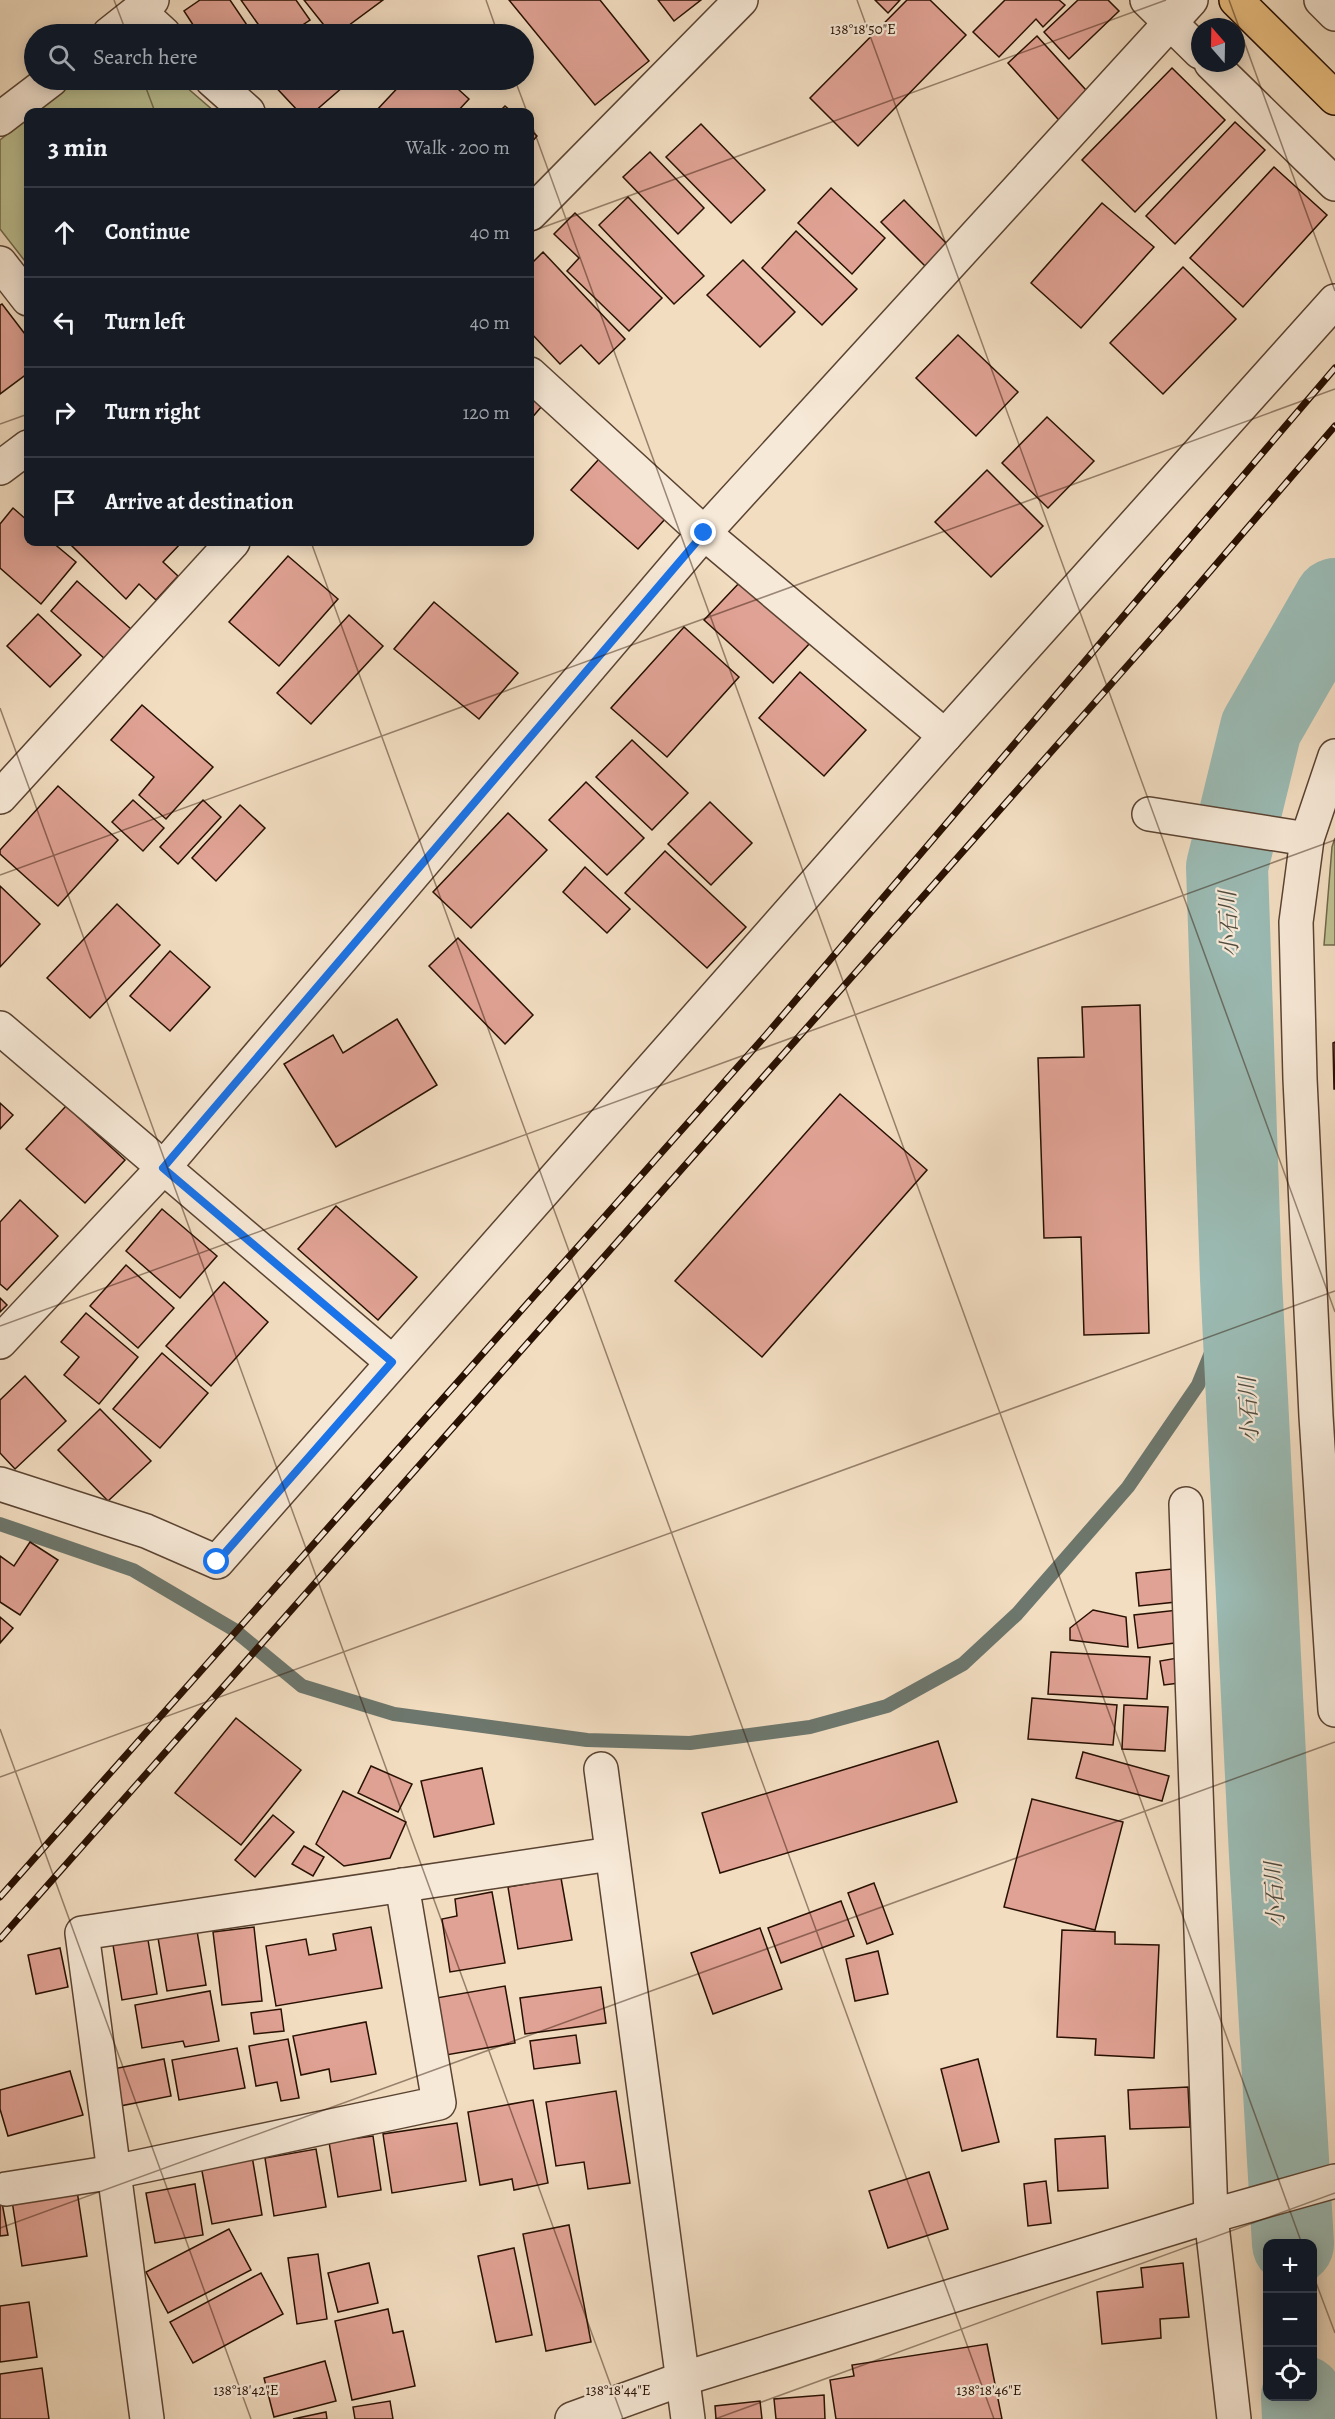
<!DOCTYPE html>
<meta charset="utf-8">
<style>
:root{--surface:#171b24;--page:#242831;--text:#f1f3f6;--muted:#9ea1a6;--line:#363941}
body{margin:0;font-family:Alegreya,"Noto Serif JP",serif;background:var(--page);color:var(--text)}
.controls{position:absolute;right:18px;bottom:18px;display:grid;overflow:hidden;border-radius:12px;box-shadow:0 3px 15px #0003}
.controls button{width:54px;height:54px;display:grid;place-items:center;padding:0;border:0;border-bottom:2px solid var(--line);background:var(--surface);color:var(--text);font:30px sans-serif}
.compass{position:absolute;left:1191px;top:18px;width:54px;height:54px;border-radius:50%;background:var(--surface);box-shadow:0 3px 15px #0003;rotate:340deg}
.stop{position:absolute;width:18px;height:18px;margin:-14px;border:4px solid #1a73e8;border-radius:50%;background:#fff}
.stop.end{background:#1a73e8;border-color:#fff;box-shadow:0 2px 6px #0008}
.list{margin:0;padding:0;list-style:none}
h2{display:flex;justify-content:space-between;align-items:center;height:78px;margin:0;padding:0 24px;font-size:26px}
h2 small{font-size:20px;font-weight:400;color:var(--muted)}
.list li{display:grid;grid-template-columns:39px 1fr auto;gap:18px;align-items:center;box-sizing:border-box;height:90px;padding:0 24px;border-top:2px solid var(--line)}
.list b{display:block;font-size:22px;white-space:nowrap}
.list em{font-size:20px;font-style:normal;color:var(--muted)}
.icon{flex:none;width:33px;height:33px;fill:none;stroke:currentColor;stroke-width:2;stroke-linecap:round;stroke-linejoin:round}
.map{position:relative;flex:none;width:1335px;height:2419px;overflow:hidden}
.search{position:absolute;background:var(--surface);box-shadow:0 3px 15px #0003;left:24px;top:24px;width:510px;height:66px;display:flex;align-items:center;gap:15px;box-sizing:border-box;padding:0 21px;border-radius:33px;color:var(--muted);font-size:22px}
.panel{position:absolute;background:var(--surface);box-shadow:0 3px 15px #0003;left:24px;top:108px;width:510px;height:438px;border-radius:12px}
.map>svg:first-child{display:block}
</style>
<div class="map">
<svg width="1335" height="2419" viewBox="0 0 1335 2419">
<rect width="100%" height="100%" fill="#f2ddc1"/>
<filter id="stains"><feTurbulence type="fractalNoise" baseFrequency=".00333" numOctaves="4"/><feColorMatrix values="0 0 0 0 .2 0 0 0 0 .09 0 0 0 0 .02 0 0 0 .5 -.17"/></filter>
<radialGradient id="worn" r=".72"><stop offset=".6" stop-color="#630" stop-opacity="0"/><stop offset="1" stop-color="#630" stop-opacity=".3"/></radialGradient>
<g fill="#bdc091" stroke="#72684a" stroke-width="1.5">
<path d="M77,80H178L215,112H35Z"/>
<path d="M28,118V265L0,229V140Z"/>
<path d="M1335,838V945H1324L1332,847Z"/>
</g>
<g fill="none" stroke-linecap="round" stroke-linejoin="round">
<path stroke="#6d776d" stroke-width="14" d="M0,1524L133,1570L233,1629L302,1686L394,1714L587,1740L690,1743L810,1727L887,1706L963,1664L1017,1614L1128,1487L1198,1385L1241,1279"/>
<g stroke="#9bbbb4" stroke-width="82">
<path d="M1293,2244L1270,1855L1241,1279L1227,867L1261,728L1335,599"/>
<path d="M1302,2396L1303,2419"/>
</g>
</g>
<g fill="#e0a294" stroke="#281002" stroke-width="1.5">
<path d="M200,0H230L253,34H199L184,11Z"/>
<path d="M241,0H296L310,20L289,34H265Z"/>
<path d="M304,0H383L337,34H331Z"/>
<path d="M509,0H600L649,61L595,105Z"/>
<path d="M658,0H701L674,21Z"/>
<path d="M875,0H900L888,13Z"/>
<path d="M907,0H930L966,35L858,146L810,98Z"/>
<path d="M1005,0H1059L1065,5L1043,27L1036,19L999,57L973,32Z"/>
<path d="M1078,0H1108L1119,11L1069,59L1044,32Z"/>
<path d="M1037,36L1095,100L1065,127L1008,63Z"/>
<path d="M1172,68L1225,120L1135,212L1082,160Z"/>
<path d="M269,80H351L314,112H299Z"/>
<path d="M405,80H448L469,99L457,112H375Z"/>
<path d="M505,106L512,112H499Z"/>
<path d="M1235,122L1265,150L1175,244L1146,216Z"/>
<path d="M701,124L765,190L731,223L666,157Z"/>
<path d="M530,129L537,136L530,144Z"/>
<path d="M650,152L704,208L678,234L623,177Z"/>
<path d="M1274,167L1327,215L1243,307L1190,258Z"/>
<path d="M831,188L885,238L852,274L798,223Z"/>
<path d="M628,197L704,276L674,304L599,225Z"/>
<path d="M904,200L947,244L925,266L881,222Z"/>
<path d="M1102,203L1154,247L1081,328L1031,283Z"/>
<path d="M575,213L662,298L629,331L567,271L579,258L554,234Z"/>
<path d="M796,231L857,289L822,325L762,268Z"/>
<path d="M543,252L625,339L599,364L581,345L560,364L530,332V265Z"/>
<path d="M743,260L795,312L760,347L707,295Z"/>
<path d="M1183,267L1236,319L1163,394L1110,343Z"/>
<path d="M2,304L28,338V373L0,394V305Z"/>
<path d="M958,335L1018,392L976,436L916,378Z"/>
<path d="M530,394L542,406L530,420Z"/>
<path d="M1047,417L1094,461L1048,508L1002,463Z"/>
<path d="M599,459L666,518L638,549L571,490Z"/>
<path d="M987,470L1043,526L991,577L935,522Z"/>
<path d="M13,508L28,521V542H52L76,562L41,604L0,568V524Z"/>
<path d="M75,542H182L163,562L178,576L156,600L139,584L126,599L71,545Z"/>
<path d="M288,556L338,599L279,666L229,622Z"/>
<path d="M77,581L131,629L105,659L51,611Z"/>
<path d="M741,581L810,643L773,683L704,620Z"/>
<path d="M434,602L518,673L479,719L394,649Z"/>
<path d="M38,614L81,655L50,687L7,646Z"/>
<path d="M349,615L383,646L311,724L277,693Z"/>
<path d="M684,627L739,677L667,757L611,708Z"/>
<path d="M800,672L866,730L824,776L759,718Z"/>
<path d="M142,705L213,767L166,819L139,795L154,777L111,740Z"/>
<path d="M632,740L688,793L652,830L596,777Z"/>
<path d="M586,782L644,838L607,875L549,820Z"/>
<path d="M58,786L118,840L58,906L0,854V850Z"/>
<path d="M133,800L164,828L143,851L112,822Z"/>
<path d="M203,800L221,817L178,864L160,847Z"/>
<path d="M710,802L752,843L711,885L668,844Z"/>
<path d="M240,805L265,828L216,881L192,858Z"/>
<path d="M508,813L547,850L471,928L433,892Z"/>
<path d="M665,851L746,927L707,968L625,893Z"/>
<path d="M585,867L630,909L607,933L563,892Z"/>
<path d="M0,886L40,924L0,967Z"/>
<path d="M117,904L160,945L90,1018L47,978Z"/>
<path d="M458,938L533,1015L505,1044L429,966Z"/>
<path d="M170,951L210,987L170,1031L130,996Z"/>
<path d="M1140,1005L1149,1333L1084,1335L1081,1237L1044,1238L1038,1058L1084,1057L1082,1007Z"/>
<path d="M397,1019L437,1085L336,1147L284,1064L333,1035L343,1053Z"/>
<path d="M1335,1042V1089H1334L1333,1043Z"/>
<path d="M840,1094L927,1170L762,1357L675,1281Z"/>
<path d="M0,1103L13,1115L0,1129Z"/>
<path d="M66,1106L125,1160L85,1203L26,1149Z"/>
<path d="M20,1200L58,1236L7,1290L0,1284V1222Z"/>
<path d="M336,1206L417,1277L378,1320L298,1249Z"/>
<path d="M162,1209L217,1256L180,1298L126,1251Z"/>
<path d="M126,1265L174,1308L138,1348L90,1306Z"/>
<path d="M224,1282L268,1322L211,1386L166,1346Z"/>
<path d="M0,1298L7,1305L0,1312Z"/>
<path d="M86,1313L138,1357L99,1404L64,1375L79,1357L61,1342Z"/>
<path d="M162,1353L208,1393L160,1448L113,1409Z"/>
<path d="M25,1376L66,1421L15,1469L0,1453V1400Z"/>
<path d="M100,1409L151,1461L108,1501L58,1450Z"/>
<path d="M30,1542L58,1560L20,1615L0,1602V1556L14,1566Z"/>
<path d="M1172,1569L1176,1602L1139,1606L1136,1573Z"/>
<path d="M1093,1610L1126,1617L1128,1647L1070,1640V1628Z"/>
<path d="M1178,1610L1182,1642L1138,1648L1134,1615Z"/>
<path d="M0,1617L13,1628L0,1643Z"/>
<path d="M1051,1652L1150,1657L1147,1699L1048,1694Z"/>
<path d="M1183,1657L1187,1682L1164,1685L1160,1661Z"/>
<path d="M1032,1698L1117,1705L1113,1745L1028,1739Z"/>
<path d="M1124,1705L1168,1707L1165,1751L1122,1749Z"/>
<path d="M236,1718L301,1770L241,1845L175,1793Z"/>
<path d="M938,1741L957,1802L720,1873L702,1813Z"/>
<path d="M1083,1752L1169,1776L1162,1801L1076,1778Z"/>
<path d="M371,1766L412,1784L398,1812L358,1793Z"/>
<path d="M482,1768L494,1824L434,1837L421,1781Z"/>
<path d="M343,1791L406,1822L390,1858L344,1866L316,1844Z"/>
<path d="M1032,1799L1123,1822L1095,1930L1004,1907Z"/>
<path d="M273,1815L294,1832L255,1877L235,1860Z"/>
<path d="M304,1846L324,1857L313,1876L292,1864Z"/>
<path d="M561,1878L572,1940L518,1949L508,1887Z"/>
<path d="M874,1883L893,1934L867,1944L848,1893Z"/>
<path d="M492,1892L505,1963L450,1972L442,1919L457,1916L455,1899Z"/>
<path d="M841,1901L854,1936L781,1963L768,1928Z"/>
<path d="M196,1925L206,1985L167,1991L157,1932Z"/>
<path d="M254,1927L262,2001L222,2005L213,1932Z"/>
<path d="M371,1927L382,1988L276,2006L266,1946L306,1939L309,1955L336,1950L333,1934Z"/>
<path d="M760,1928L782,1989L713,2014L691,1953Z"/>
<path d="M1062,1930L1115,1932V1944L1159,1945L1154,2058L1095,2055L1096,2039L1057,2037Z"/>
<path d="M148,1940L157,1994L122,2000L113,1945Z"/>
<path d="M60,1948L68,1987L36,1994L28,1955Z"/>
<path d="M878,1951L888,1994L855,2001L846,1959Z"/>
<path d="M505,1986L515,2043L446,2055L436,1998Z"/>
<path d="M601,1987L606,2023L525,2034L520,1998Z"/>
<path d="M210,1991L219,2041L185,2047L183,2041L142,2048L135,2005Z"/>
<path d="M281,2009L284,2031L254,2034L251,2013Z"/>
<path d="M366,2022L376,2074L331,2082L329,2069L301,2075L293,2036Z"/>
<path d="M576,2035L580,2063L534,2069L530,2041Z"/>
<path d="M288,2039L299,2098L281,2101L277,2082L256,2086L249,2046Z"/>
<path d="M237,2048L245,2088L179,2100L172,2060Z"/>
<path d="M164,2059L171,2096L120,2106L113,2069Z"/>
<path d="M978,2059L999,2142L962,2151L941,2069Z"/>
<path d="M70,2071L83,2115L8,2136L0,2109V2090Z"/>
<path d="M1188,2087L1190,2127L1130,2129L1128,2090Z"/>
<path d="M616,2091L630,2183L588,2189L584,2162L556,2166L546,2102Z"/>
<path d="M533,2100L548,2183L514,2190L512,2179L480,2185L468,2112Z"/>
<path d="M457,2123L466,2181L392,2193L383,2134Z"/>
<path d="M373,2136L381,2190L338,2197L329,2142Z"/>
<path d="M1105,2136L1108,2188L1058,2191L1055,2139Z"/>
<path d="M316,2149L326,2207L274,2216L265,2158Z"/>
<path d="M252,2156L262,2215L212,2224L201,2166Z"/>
<path d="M929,2172L948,2229L888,2248L869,2191Z"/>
<path d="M1046,2181L1051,2223L1028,2226L1024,2184Z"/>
<path d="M76,2184L87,2256L22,2266L11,2194Z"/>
<path d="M195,2184L203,2235L155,2243L146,2193Z"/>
<path d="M0,2192L8,2235L0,2236Z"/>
<path d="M569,2225L591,2342L546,2351L523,2234Z"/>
<path d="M229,2229L251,2270L168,2313L146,2272Z"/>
<path d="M514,2248L532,2335L496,2342L478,2256Z"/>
<path d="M318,2254L327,2319L297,2324L288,2258Z"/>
<path d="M369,2263L378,2303L338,2312L328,2273Z"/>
<path d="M1183,2263L1189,2317L1160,2319L1161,2338L1102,2344L1097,2292L1143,2287L1141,2268Z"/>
<path d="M261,2273L283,2314L193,2363L170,2322Z"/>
<path d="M29,2302L37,2357L0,2362V2306Z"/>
<path d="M388,2309L393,2333L403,2331L415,2386L352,2400L335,2321Z"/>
<path d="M987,2344L1002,2419H836L830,2380L854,2376L852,2365Z"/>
<path d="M325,2361L336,2401L274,2417L264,2378Z"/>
<path d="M42,2368L49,2419H0V2374Z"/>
<path d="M824,2395L825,2419H776L774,2399Z"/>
<path d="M390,2401L393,2419H355L353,2407Z"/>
<path d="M760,2401L762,2419H716L715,2406Z"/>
<path d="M326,2412L327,2419H293Z"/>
</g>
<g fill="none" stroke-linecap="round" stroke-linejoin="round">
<g stroke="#5a4332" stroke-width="36">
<g id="minor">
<path d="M1147,0L1200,52"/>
<path d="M1321,0L1335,14"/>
<path d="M139,11L164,34"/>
<path d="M109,34L152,0"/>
<path d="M1211,63L1335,184"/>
<path d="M212,80L248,112"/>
<path d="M0,119L51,80"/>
<path d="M530,214L741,0"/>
<path d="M0,263L28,299"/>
<path d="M530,374L704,533L945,736"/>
<path d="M0,468L28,447"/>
<path d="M1335,756L1307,839L1296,922L1300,1079L1316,1416L1335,1710"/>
<path d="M0,797L233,542"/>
<path d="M1149,814L1307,839"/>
<path d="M0,1028L392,1362"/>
<path d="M0,1342L163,1168L704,533L1191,0"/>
<path d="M0,1484L146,1531L217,1562L945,736L1335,301"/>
<path d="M1186,1504L1211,2216L1234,2419"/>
<path d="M601,1769L688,2419"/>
<path d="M6,2189L114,2172L439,2103L402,1885"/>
<path d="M147,2419L82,1933L611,1854"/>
<path d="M572,2419L682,2379L1211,2216L1335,2181"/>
</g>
</g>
<g stroke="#281002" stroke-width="36">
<path id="major" d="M1236,0L1335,98"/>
</g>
<use href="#minor" stroke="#f7e9d7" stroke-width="33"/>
<use href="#major" stroke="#e9be80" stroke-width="33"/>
<g stroke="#281002" stroke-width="7">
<g id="rail">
<path d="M0,1897L766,1035L1335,368"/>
<path d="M0,1939L1182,604L1335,426"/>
</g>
</g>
<use href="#rail" stroke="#f7e9d7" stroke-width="4.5" stroke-dasharray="14" stroke-linecap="butt"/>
</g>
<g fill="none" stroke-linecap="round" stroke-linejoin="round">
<path stroke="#1a73e8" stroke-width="8" d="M217,1562L392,1362L163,1168L704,533"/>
</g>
<path fill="none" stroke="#281002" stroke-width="1.5" stroke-opacity="0.45" d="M114,0L127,34M486,0L498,34M857,0L1335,1312M1229,0L1335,291M143,80L155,112M515,80L527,112M530,120L1302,2244M530,232L1166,0M0,424L28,414M311,542L994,2419M0,708L623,2419M0,875L1335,389M0,1326L1335,840M0,1729L251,2419M0,1777L1335,1291M0,2228L1335,1742M1312,2272L1335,2333M715,2419L1335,2193"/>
<g text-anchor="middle" stroke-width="4.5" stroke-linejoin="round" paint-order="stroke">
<g font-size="22" font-style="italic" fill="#504c40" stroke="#f7e9d7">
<text transform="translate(1228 924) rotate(-92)" y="8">小石川</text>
<text transform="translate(1248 1410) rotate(-93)" y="8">小石川</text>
<text transform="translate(1274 1895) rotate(-93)" y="8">小石川</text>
</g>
</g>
<g font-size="15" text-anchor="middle" fill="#281002" stroke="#f7e9d7" stroke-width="4.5" stroke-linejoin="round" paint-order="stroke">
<text x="863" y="34">138°18'50"E</text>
<text x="246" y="2395">138°18'42"E</text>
<text x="618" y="2395">138°18'44"E</text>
<text x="989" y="2395">138°18'46"E</text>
</g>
<rect width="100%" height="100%" filter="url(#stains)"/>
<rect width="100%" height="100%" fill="url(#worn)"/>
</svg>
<div class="controls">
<button>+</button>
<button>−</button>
<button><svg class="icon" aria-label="locate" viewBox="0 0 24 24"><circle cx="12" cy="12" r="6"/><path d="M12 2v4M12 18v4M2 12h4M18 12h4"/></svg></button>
</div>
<svg class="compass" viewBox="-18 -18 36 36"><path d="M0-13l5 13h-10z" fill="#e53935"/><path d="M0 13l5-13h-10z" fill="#9ea1a6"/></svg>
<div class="stop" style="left:217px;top:1562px"></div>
<div class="stop end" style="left:704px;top:533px"></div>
<div class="search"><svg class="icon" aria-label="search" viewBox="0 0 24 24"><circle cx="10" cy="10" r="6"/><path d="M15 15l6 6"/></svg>Search here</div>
<section class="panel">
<h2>3 min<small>Walk · 200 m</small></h2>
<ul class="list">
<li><svg class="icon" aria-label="ahead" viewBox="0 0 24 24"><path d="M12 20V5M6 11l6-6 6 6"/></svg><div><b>Continue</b></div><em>40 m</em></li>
<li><svg class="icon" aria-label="left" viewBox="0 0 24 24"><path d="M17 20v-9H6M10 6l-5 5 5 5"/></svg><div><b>Turn left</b></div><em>40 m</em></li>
<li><svg class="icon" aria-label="right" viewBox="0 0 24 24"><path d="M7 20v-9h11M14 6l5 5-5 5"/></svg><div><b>Turn right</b></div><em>120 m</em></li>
<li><svg class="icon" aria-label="arrive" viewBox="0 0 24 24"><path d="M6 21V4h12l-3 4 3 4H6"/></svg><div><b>Arrive at destination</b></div></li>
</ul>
</section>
</div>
